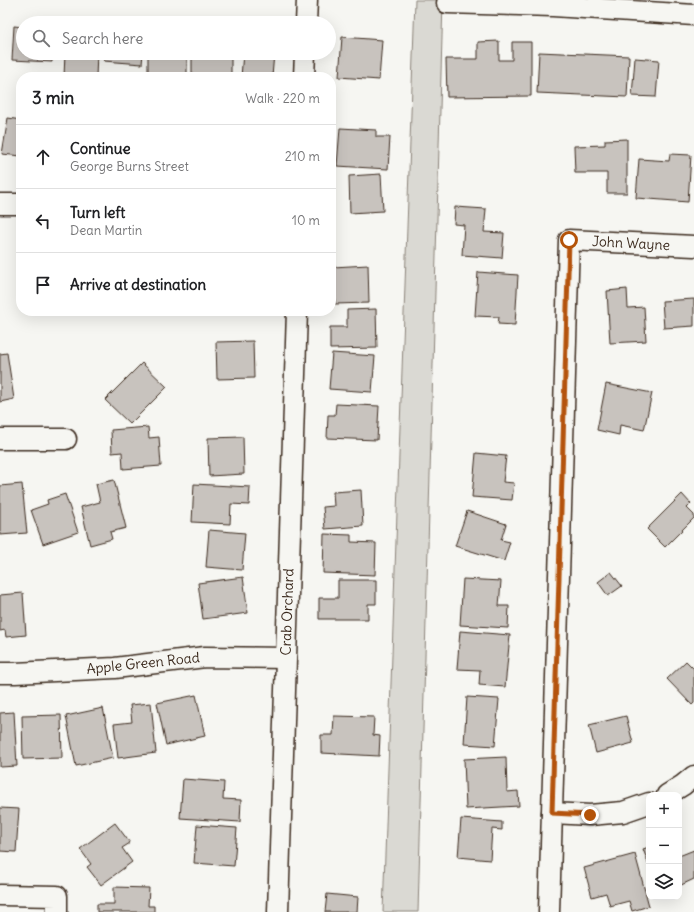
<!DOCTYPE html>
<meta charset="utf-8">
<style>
:root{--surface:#fff;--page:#f6f6f6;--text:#202124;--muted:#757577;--line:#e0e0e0}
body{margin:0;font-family:Delius,sans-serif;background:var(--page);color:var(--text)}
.controls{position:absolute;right:12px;bottom:12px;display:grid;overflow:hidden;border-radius:8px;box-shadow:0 4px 16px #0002}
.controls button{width:36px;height:36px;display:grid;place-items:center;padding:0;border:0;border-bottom:1px solid var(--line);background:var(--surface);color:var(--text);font:20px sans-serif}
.stop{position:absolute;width:12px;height:12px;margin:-9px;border:3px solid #b45309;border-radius:50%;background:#fff}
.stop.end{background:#b45309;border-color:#fff;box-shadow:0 1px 4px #0008}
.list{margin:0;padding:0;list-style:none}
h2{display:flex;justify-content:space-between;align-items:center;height:52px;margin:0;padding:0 16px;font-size:17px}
h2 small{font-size:13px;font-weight:400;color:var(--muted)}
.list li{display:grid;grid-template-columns:26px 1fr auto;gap:12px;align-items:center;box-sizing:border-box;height:64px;padding:0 16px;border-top:1px solid var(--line)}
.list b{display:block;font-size:15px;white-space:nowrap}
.list p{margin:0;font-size:13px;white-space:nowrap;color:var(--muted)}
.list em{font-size:13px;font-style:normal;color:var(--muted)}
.icon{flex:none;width:22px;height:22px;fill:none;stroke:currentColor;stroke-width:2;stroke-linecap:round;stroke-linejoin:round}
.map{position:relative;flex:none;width:694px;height:912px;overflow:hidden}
.search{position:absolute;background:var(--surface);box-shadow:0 4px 16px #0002;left:16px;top:16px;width:320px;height:44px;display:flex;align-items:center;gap:10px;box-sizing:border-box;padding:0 14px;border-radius:22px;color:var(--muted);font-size:15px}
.panel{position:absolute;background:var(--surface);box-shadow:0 4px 16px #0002;left:16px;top:72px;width:320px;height:244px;border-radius:16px}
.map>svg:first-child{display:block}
</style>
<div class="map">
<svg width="694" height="912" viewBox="0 0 694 912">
<rect width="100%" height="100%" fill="#f6f6f2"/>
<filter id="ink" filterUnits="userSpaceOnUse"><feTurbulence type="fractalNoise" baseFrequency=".025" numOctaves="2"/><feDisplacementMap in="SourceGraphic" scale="8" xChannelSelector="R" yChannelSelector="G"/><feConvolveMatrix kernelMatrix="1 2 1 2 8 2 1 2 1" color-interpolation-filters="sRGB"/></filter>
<g filter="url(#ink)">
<path fill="#dad9d3" stroke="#8a8278" d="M415,0H443L418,912H383Z"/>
<g fill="#c8c3be" stroke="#3b2a1e">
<path d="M35,19L54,20V23H35Z"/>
<path d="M14,26L23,27V53H52V62L12,60Z"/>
<path d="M342,37L382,40L379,80L339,77Z"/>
<path d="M499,41V60H512V42H531V96L447,97L446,59H478V42Z"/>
<path d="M539,52L629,56L627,97L537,93Z"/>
<path d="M65,53H97L96,77H64Z"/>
<path d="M105,53H143L142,64L104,61Z"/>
<path d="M148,53H187V76L171,75V77H148Z"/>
<path d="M192,53H231V75L192,74Z"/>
<path d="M243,53H274L272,77H241Z"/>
<path d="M635,58L659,60L656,97L632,96Z"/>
<path d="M8,118L21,120V156L2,154Z"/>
<path d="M340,128L376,130V137H390L388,169L337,166Z"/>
<path d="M627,139V193H607V173H575L574,146L605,145V140Z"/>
<path d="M670,154L691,155L688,202L636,198L639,159L669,161Z"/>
<path d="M381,174L383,211L350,213L349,176Z"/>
<path d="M455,207L486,209L484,232L504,233L502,258L462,255L464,225L454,224Z"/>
<path d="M368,265L369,303L335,304L333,267Z"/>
<path d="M478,272L518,275L515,325L498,324L499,317L475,316Z"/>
<path d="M627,289L628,308L644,307L646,341L610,343L607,291Z"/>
<path d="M694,299V326L664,328L662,301Z"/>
<path d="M376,309L377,348L330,349V327H347V310Z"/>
<path d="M253,341L254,378L217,379L216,342Z"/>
<path d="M7,353L14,399L0,402V354Z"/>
<path d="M332,353L375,356L372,392L329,389Z"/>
<path d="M142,363L167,387L130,424L105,400Z"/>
<path d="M606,384L652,393L644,430L620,425L619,435L597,430Z"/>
<path d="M336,404L379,406L377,440L327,438L328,415H335Z"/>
<path d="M148,427L149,438L159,437L161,466L123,469L122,452L112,453L111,430Z"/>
<path d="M243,437L244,474L209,476L208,438Z"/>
<path d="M476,453L506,456L503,482L514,483L512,500L472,497Z"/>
<path d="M114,480L126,528L110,532L112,539L90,545L81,507L100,502L96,484Z"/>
<path d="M22,484L27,533L0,535V486Z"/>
<path d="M194,484L250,487L249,505L231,504L230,524L192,522Z"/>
<path d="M361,490L363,526L325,529L323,507L334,506L333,492Z"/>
<path d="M65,494L78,532L43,544L31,510L48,504L47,500Z"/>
<path d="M682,494L691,504L687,508L694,515V518L665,547L647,529Z"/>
<path d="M467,511L506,524L501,540L510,542L504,561L455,546Z"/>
<path d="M209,530L245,533L242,570L206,567Z"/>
<path d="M324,534L351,535V542L376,543L375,575L323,573Z"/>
<path d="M611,572L622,586L608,596L598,582Z"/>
<path d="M243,577L248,613L203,619L198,583Z"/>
<path d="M463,579L501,581L499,606H509L508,628L460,625Z"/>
<path d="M338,580H376V604H368V619H319V598H338Z"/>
<path d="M23,593L26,635L6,637L5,630L0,631V595Z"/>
<path d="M460,631L510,635L505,687L479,685L480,670L457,669Z"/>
<path d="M686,661L694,669V703L692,705L667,679Z"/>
<path d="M196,695L205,736L166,745L157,703Z"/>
<path d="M467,697L499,699L495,746L464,744Z"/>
<path d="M151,703L156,753L118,758L114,724L132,722L130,705Z"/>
<path d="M103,708L113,758L76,766L66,716Z"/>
<path d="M14,712L17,766L0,767V713Z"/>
<path d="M61,715L62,758L23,759L22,716Z"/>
<path d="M334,716L374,717L373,735L380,736L379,756L321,753V735H333Z"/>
<path d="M626,716L633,743L596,753L589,725Z"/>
<path d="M506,757L507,792L518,791L519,806L466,809L464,759Z"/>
<path d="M183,779L224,782L223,799L241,800L240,822L180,818Z"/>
<path d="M0,808L19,809L16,852L0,851Z"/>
<path d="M461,819L502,822V830L492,829L490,860L458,857Z"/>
<path d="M115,823L130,843L122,848L132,862L101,885L87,867L91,864L80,849Z"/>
<path d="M197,825L237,828L234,866L194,863Z"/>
<path d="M649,847V865L643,849Z"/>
<path d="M694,850V879L679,886V856Z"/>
<path d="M635,854L649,906L632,911L629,901L610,906L606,893L592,897L584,868Z"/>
<path d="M114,887L149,888L148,906H154V912H97V904H114Z"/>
<path d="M327,894L358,897L357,912H325Z"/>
</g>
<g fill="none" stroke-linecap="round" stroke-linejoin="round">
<g stroke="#3b2a1e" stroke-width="23">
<g id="minor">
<path d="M447,3L553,6L694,15"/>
<path d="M306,23L307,0"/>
<path d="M304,77L305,53"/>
<path d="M0,204H21"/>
<path d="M0,439H66"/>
<path d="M0,673H15L115,668L205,657L286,658"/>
<path d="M667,795L683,785L694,776"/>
<path d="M552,813L590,815L623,812L649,803"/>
<path d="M0,895L57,896V912"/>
<path d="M278,912L297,311"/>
<path d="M549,912L569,240L694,246"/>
</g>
</g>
<use href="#minor" stroke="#f6f6f2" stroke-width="20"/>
</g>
</g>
<g fill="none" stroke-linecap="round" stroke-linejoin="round" filter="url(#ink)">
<path stroke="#b45309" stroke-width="5" d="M569,240L552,813L590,815"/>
</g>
<g text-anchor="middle" stroke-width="3.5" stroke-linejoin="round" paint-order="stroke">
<g font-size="14" fill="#3b2a1e" stroke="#f6f6f2">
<text transform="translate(631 243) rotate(3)" y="5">John Wayne</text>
<text transform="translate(287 612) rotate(-88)" y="5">Crab Orchard</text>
<text transform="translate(143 663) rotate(-6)" y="5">Apple Green Road</text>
</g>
</g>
</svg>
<div class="controls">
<button>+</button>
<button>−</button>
<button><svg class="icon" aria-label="layers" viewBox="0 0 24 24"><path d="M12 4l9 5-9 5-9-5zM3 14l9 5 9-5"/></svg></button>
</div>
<div class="stop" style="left:569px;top:240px"></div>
<div class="stop end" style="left:590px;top:815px"></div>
<div class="search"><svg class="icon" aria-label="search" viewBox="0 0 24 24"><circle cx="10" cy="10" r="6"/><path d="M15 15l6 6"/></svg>Search here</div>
<section class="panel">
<h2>3 min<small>Walk · 220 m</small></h2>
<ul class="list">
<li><svg class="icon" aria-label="ahead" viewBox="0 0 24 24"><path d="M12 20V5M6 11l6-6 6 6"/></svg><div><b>Continue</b><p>George Burns Street</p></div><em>210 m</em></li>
<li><svg class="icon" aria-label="left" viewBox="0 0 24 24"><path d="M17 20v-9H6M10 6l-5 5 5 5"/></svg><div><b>Turn left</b><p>Dean Martin</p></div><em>10 m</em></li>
<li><svg class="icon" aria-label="arrive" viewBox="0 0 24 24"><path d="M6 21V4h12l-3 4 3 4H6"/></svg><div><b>Arrive at destination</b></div></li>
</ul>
</section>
</div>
